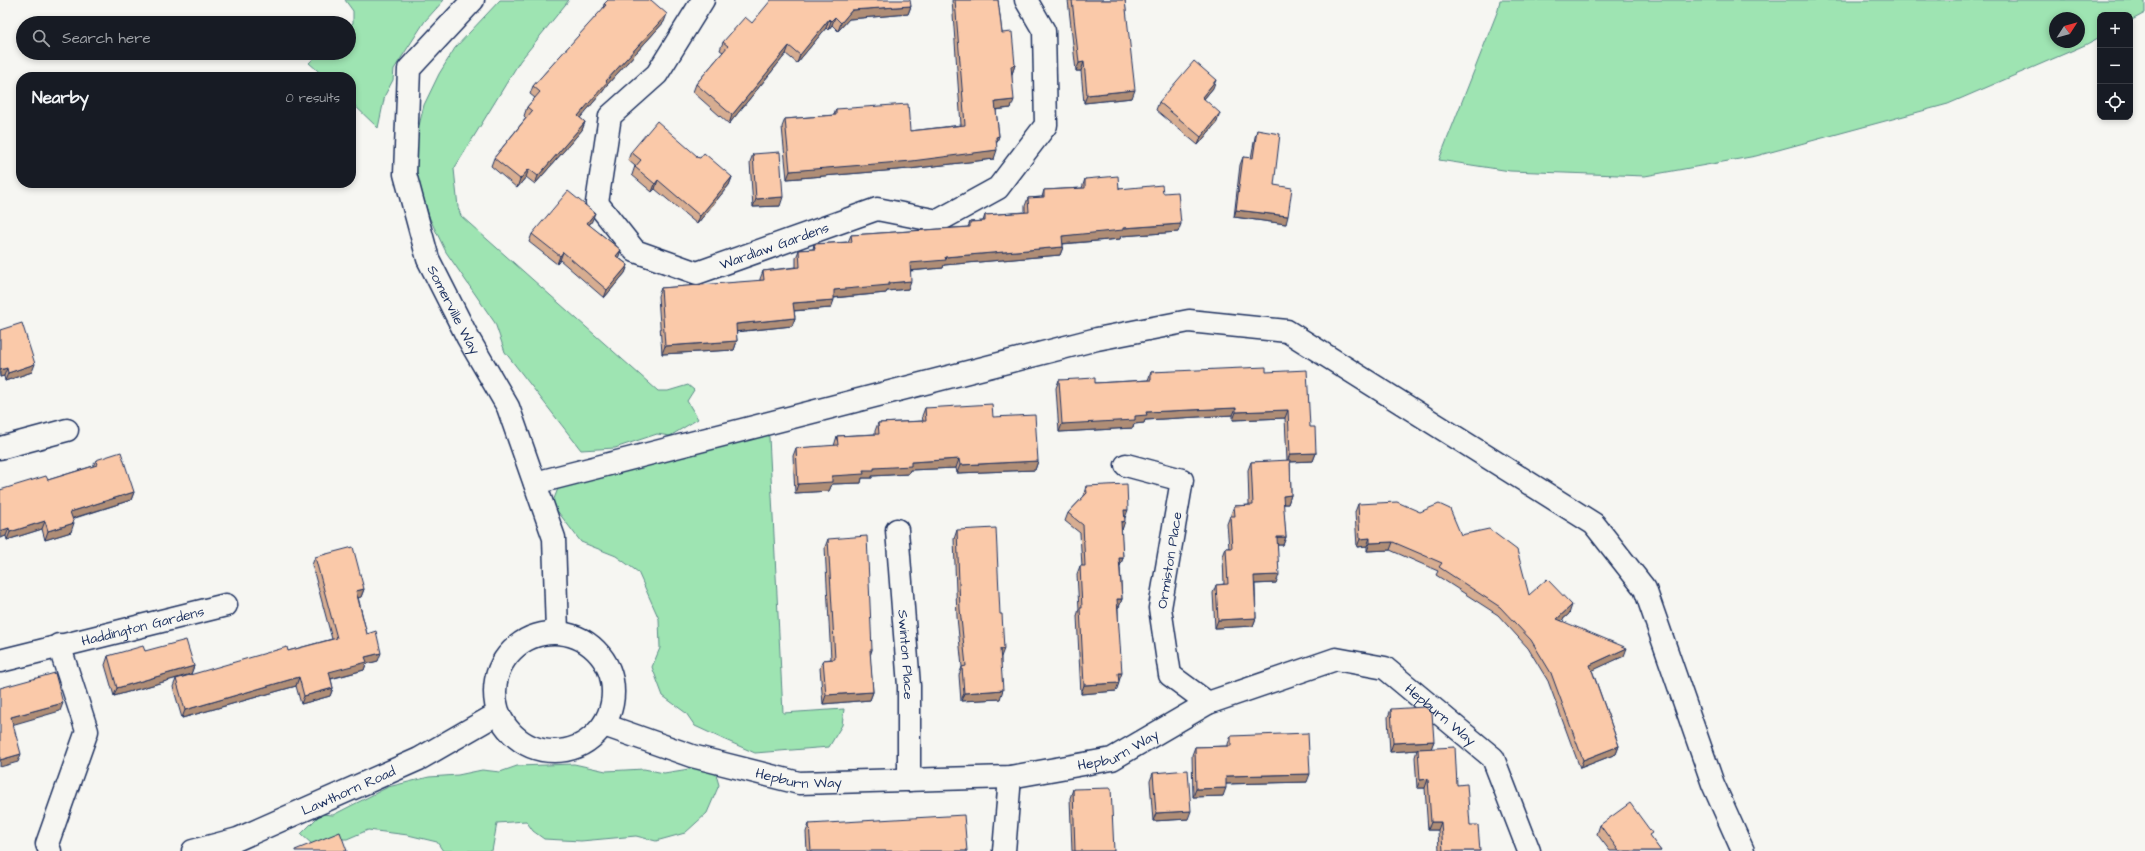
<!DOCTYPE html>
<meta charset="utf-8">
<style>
:root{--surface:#171b24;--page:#20242c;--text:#f1f3f6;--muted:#9ea1a6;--line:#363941}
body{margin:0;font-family:"Architects Daughter",sans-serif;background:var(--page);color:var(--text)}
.controls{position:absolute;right:12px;top:12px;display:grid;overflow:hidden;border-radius:8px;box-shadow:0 2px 6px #0003}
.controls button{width:36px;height:36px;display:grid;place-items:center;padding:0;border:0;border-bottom:1px solid var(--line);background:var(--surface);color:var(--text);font:20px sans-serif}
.compass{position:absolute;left:2049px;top:12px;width:36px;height:36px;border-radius:50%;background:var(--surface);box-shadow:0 2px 6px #0003;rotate:54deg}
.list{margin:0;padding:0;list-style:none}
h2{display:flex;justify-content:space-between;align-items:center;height:52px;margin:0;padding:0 16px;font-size:17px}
h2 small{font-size:13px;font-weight:400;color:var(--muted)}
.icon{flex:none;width:22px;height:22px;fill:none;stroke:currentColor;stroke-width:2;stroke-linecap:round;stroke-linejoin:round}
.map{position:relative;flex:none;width:2145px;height:851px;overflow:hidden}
.search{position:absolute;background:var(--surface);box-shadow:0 2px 6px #0003;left:16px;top:16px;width:340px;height:44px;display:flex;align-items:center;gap:10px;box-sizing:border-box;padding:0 14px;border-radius:22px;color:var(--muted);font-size:15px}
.panel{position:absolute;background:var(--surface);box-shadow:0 2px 6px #0003;left:16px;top:72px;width:340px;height:116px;border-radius:16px}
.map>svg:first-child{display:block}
</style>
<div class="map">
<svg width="2145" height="851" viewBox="0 0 2145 851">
<rect width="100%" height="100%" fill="#f6f6f2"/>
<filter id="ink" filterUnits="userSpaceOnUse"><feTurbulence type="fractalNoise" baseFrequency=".025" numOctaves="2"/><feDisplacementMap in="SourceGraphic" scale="8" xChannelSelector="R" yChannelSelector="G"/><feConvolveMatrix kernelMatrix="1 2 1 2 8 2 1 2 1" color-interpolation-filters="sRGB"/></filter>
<g filter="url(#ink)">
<g fill="#9ee4b2" stroke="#5c8a88" fill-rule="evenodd">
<path d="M345,0H444L425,21L394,69L393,80L385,95L378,128L351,102V77H325L309,63L319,53H349V26L353,23V11Z"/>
<path d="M500,0H569L520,61L454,169L458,207L461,216L658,391H668L688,385L694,390L687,401L698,419L670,436L657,434L615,448L581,450L505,352L495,323L446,252L430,219L418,182L416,162L417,134L424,105L439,74L455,48Z"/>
<path d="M1500,0H2145V13L2130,21V15H2100V37L2085,45L1948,104L1756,156L1645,176L1510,171L1439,160L1498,10ZM2055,18H2079V42H2055Z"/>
<path d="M766,430L769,437L783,713L844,709L842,725L829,747L755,753L723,739L695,726L686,713L663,696L652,667L660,648L659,619L638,572L616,556L581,542L552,504L559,486Z"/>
<path d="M574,764L606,771L644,769L664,773L708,766L715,771L719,785L707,813L685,833L656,841L636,836L581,841L544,839L533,831L526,821L497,823L492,851H443L437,842L408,835L368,830L347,839H331L313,845L301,834L321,814L333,815L388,787L429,777L458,775L482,770L500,772L517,766Z"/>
</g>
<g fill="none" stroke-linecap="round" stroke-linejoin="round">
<g stroke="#1b2f5e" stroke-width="25">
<g id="minor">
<path id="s1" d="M473,0L409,69L405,174L428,259L468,338L508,407L554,538L557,632"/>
<path id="s2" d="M703,0L657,74L610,116L597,203L635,251L697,273L877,209L938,221L998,188L1046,125L1044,31L1026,0"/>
<path d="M0,448L67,430"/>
<path d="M1126,465L1182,480L1160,608L1170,675L1208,703"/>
<path d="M535,483L1097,339L1189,321L1287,331L1594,524L1645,589L1713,784L1743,851"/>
<path id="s3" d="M897,530L909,686V780"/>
<circle cx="554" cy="692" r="59"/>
<path id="s4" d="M0,661L226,605"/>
<path id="s5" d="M604,725L692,756L799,783L1010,777L1112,759L1208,703L1336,659L1385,668L1493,758L1529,851"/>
<path d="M50,851L47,844L87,731L59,645"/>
<path id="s6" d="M193,851L238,839L419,759L497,714"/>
<path d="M1004,851L1010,777"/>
</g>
</g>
<use href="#minor" stroke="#f6f6f2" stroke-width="22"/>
</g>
<g fill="#d7ad91" stroke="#1b2f5e">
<path d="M952,0H998L1002,33L1015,65L1012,74L1011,108L996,110L999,136L996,143L994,159L909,169L787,179L782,127L785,119L834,115L836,109L910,131L961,125Z"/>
<path d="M1068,0H1125L1132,98L1084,103L1081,71H1076Z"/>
<path d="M604,4L664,22L606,86L604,90L580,118L585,122L582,130L535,184L526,177L517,188L491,166L494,158L526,118L524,116L527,107L535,98L530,94L533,86L603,9Z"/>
<path d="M911,6L908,14L849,19L838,31L832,25L828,30L826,28L797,63L786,54L729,124L693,92L696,84L723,52L720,50L723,42L752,23Z"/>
<path d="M1213,88L1204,99L1217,122L1198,145L1156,110L1159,102Z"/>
<path d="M1257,130L1274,185L1286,224L1234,217L1240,165L1243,157L1251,158L1255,137Z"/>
<path d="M631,152L697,157L732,177L729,185L697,224L655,189L652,192L632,175L635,166L628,160Z"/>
<path d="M753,154L780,206L753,207L750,162Z"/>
<path d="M1085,179L1119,189L1163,193L1178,232L1121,236L1120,239L1063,244V247L1060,255L944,265L943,268L910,271L908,289L887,291L886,293L834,298L831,308L794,311L795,318L792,326L736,332L737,341L734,350L662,354L658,296L661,288L760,281V279L763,271L796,267V258L799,250L813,249L814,244L848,242L851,235L968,227L970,222L983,221L985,215L1025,212V206L1028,198L1042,197L1044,190L1082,188Z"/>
<path d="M592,221L589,225L621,250L618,257L628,265L625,273L604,298L560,260L557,264L529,242L532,234Z"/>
<path d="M0,330L32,372L5,381L4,376L0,377Z"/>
<path d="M1151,372H1266L1310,427L1316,453L1313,461L1290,462L1291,495L1288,504H1283L1286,537L1283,545H1277L1276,583L1255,584L1256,618L1253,626L1215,628L1213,593L1216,585L1224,584L1223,556L1226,548H1229L1227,524L1230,516H1231V514L1234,506L1249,505L1248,470L1251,462L1287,461L1285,418L1233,420V415L1145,420L1144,423L1134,424L1133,428L1059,432L1056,388L1059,380L1095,383L1148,380Z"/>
<path d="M925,408L993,417L1038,461L1035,470L957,473L956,468L910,470L908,474L872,476V478H862L861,483L832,484L829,491L795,493L793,456L796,448L834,446L837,436L875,434V431L878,423L923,421L922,416Z"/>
<path d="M96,460L134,492L131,500L72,519L71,532L45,540L42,529L7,540L6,536L0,538L48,480L93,466Z"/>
<path d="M1086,486L1125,518L1122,530H1121L1123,558L1120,566L1122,599L1119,607H1118L1119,681L1116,691L1081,694L1077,616L1079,609L1077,574L1080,566H1082L1080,533L1065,521L1068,513L1084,496V494Z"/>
<path d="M1358,504L1461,535L1529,595L1569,614L1561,621L1624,656L1592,670L1619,746L1616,754L1580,768L1548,681L1528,648L1498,615L1436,575L1438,571L1390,550L1367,551V546L1357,547L1355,512Z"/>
<path d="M957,530L1001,657L1000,699L961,701L959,675L962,667L957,617L954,539Z"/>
<path d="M828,539L872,650L870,656L873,692L870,700L823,704L820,668L823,660L831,659L825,547Z"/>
<path d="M315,557L364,589L361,597H358L367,634L378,661L366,664L364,670L331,679L333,688L330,696L301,704L296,686L182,718L173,687L176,679L288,651L332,639L312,565Z"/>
<path d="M145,651L194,666L191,674L114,696L105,665L108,656Z"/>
<path d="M1391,709L1434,741L1431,748L1457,785L1470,825L1480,851H1439L1438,830H1428L1425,788H1417L1415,757L1417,750L1390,752L1388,717Z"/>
<path d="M1231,736L1307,782L1226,784L1223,796L1193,797L1192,755L1195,747L1228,746V744Z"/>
<path d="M1153,773L1188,819L1153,821L1150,781Z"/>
<path d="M1073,789L1114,851H1072L1070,798Z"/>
<path d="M809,824L967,851H807L806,832Z"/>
<path d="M1600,825L1650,837L1661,851H1610L1597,834Z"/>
</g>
<g fill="#af8d76" stroke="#1b2f5e">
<path d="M911,6L908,14L849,19L838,31L841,23L852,10Z"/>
<path d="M667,14L664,22L606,86L604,90L575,124L578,116L606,81Z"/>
<path d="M835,17L832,25L828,30L831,21Z"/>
<path d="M829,19L826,28L797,63L800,55Z"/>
<path d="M789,46L786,54L729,124L732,115Z"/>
<path d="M1084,62L1081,71H1076L1079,63Z"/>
<path d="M1015,65L1012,74H1008L1011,66Z"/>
<path d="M1216,80L1213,88L1199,105L1202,97Z"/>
<path d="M1135,90L1132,98L1084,103L1087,95Z"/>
<path d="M1014,100L1011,108L992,110L995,102Z"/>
<path d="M1220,113L1217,122L1198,145L1201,137Z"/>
<path d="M585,122L582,130L535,184L538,176Z"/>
<path d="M999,136L996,145V137Z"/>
<path d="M997,150L994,159L909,169L787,179L790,171Z"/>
<path d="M529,169L526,177L517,188L520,179Z"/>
<path d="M732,177L729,185L697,224L700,216Z"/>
<path d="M658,180L655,189L652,192L655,184Z"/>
<path d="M783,197L780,206L753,207L756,199Z"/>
<path d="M1236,210L1288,216L1286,224L1234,217Z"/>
<path d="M595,213L592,221L584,231L587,223Z"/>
<path d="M1181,224L1178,232L1121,236L1120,239L1059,244L1062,236L1123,228Z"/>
<path d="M1063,247L1060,255L944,265L943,268L907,271L910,263L945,257Z"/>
<path d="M621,250L618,259L616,256Z"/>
<path d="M563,252L560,260L557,264L560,256Z"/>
<path d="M628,265L625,273L604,298L607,290Z"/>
<path d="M911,281L908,289L887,291L886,293L831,298L834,290L889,283Z"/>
<path d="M834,300L831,308L790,311L793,303Z"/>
<path d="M795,318L792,326L733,332L736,324Z"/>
<path d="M737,341L734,350L662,354L665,346Z"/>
<path d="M35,364L32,372L5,381L8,373Z"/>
<path d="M7,368L4,376L0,377V370Z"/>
<path d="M1236,408L1233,415L1145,420L1144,423L1134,424L1133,428L1059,432L1062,424L1135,416L1146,412Z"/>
<path d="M1288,410L1285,418L1233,420L1236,412Z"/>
<path d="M1316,453L1313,461L1287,462L1290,454Z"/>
<path d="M959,459L956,468L910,470L908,474L872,476V478H862L861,483L832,484L829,491L795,493L798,484L832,476L874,468L911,462Z"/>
<path d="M1038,461L1035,470L957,473L960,465Z"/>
<path d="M134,492L131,500L67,520L70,512Z"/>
<path d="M1291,495L1288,504H1280L1283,496Z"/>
<path d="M1124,510H1128L1125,518L1121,519Z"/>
<path d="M45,521L42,529L7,540L10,532Z"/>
<path d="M1125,521L1122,530H1118L1121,522Z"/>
<path d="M74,523L71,532L45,540L48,531Z"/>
<path d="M9,528L6,536L0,538V531Z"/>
<path d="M1277,537H1286L1283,545H1274Z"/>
<path d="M1370,538L1367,546L1357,547L1360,539Z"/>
<path d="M1393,542L1390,550L1367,551L1370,543Z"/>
<path d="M1119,558H1123L1120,566Z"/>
<path d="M1279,575L1276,583L1251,584L1254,576Z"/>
<path d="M364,589L361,597L353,599L356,591Z"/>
<path d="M1117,599H1122L1119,607L1114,608Z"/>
<path d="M1572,605L1569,614L1554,627L1557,619Z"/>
<path d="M1256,618L1253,626L1215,628L1218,620Z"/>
<path d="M1627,648L1624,656L1587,673L1590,665Z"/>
<path d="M1000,649H1004L1001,657H997Z"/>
<path d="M381,653L378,661L366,664L364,670L326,680L329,672L365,657Z"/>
<path d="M194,666L191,674L114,696L117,688Z"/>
<path d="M1118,673H1122L1119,681H1115Z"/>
<path d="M299,677L296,686L182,718L185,710Z"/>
<path d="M1119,683L1116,691L1081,694L1084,685Z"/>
<path d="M333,688L330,696L301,704L304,696Z"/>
<path d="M1003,690L1000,699L961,701L964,693Z"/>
<path d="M873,692L870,700L823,704L826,695Z"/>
<path d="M63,703L60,711L8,726L11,717Z"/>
<path d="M1434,741L1431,749H1418L1417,750L1390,752L1393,743Z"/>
<path d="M1619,746L1616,754L1580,768L1583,760Z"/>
<path d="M21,754L18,762L0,767V760Z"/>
<path d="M1310,774L1307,782L1223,784L1226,776Z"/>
<path d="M1428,779L1425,788H1417L1420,780Z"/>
<path d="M1226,788L1223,796L1193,797L1196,789Z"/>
<path d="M1191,811L1188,819L1153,821L1156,813Z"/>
<path d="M1431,822H1441L1438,830H1428Z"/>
</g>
<g fill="#fac9a9" stroke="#1b2f5e">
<path d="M608,0H651L667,14L606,81L607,82L578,116L585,122L538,176L529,169L520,179L494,158L532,111L527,107L540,92L533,86L606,5L604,4Z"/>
<path d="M771,0H910L911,6L852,10L841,23L835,17L831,21L829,19L800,55L789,46L732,115L696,84L728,46L723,42L745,17L752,23Z"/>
<path d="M955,0H998L1002,33L1012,32L1015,65L1011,66L1014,100L995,102L999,136L996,137L997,150L912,161L790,171L785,119L836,115V109L908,104L910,131L965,125Z"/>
<path d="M1072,0H1125L1135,90L1087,95L1084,62L1079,63Z"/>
<path d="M1194,61L1216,80L1202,97L1220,113L1201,137L1159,102Z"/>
<path d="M657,121L697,156L696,157L700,158L704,153L732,177L700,216L658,180L655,184L635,167L641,160L631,152Z"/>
<path d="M1257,130L1280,134L1274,185L1292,188L1288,216L1236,210L1243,157L1253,158Z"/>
<path d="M780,152L783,197L756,199L753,154Z"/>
<path d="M1118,176L1119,189L1162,185L1163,193L1178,192L1181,224L1123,228V230L1062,236L1063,247L945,257L946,260L910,263L911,281L889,283V285L834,290V300L793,303L795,318L736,324L737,341L665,346L661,288L764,280L763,271L800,267L799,250L815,249L814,244L852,242L851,235L970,227V222L985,221V215L1029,212L1028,198L1044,197V190L1085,188V179Z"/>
<path d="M568,191L595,213L587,223L621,250L616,256L628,265L607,290L563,252L560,256L532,234Z"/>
<path d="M22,323L35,364L8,373L7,368L0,370V330Z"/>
<path d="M1266,367V372L1307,370L1310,427H1315L1316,453L1290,454L1288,410L1236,412V408L1146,412L1147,415L1135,416V420L1062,424L1059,380L1095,378V383L1151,380V372Z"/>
<path d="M992,404L993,417L1035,415L1038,461L960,465L959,459L911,462V466L874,468V470H863L864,474L832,476V482L798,484L796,448L838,445L837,436L879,434L878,423L926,421L925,408Z"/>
<path d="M121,452L134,492L70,512L74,523L48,531L45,521L10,532L9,528L0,531V490L46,476L48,480L97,465L96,460Z"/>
<path d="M1290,460L1291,495L1283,496L1286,537H1277L1279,575L1254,576L1256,618L1218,620L1216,585L1228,584L1226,548H1232L1230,516H1235L1234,506L1253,505L1251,462Z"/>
<path d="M1127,484L1128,510H1124L1125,521L1121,522L1123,558H1119L1122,599H1117L1122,673H1118L1119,683L1084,685L1080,608H1082L1080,566H1085L1083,525L1068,513L1087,493L1086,486Z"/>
<path d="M1397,502L1420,512L1439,504L1450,509L1461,535L1489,529L1517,550L1529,595L1547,579L1572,605L1557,619L1627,648L1590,665L1619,746L1583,760L1551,673L1531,640L1500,607L1439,567L1442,563L1393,542L1370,543V538L1360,539L1358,504Z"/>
<path d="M996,528L1000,614H1002L1004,649H1000L1003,690L964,693L962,667L966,666L960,609L957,530Z"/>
<path d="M867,536L872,650H870L873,692L826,695L823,660L835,659L828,539Z"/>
<path d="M353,547L364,589L356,591L367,634L376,631L381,653L365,657L367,662L329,672L333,688L304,696L299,677L185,710L176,679L287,647L288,651L337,638L315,557Z"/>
<path d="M186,640L194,666L117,688L108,656L143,646L145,651Z"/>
<path d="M55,673L63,703L11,717L21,754L0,760V688Z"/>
<path d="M1425,707L1432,713L1434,741L1393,743L1391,709Z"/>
<path d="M1308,733L1310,774L1226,776V788L1196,789L1195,747L1231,746V736Z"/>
<path d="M1455,747L1457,785L1467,784L1470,825H1478L1480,851H1443L1441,822H1431L1428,779L1420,780L1418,749Z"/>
<path d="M1188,770L1191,811L1156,813L1153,773Z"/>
<path d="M1111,788L1114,851H1075L1073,789Z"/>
<path d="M1630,803L1652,833L1649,835L1661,851H1619L1600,825Z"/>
<path d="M964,815L967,851H811L809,824Z"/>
<path d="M340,832L347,851H295V850Z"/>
</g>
</g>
<g text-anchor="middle" stroke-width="3" stroke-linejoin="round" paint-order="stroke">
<g font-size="14" fill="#1b2f5e" stroke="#f6f6f2">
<text dy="5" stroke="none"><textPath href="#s2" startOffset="447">Wardlaw Gardens</textPath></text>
<text dy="5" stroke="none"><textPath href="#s1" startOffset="344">Somerville Way</textPath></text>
<text transform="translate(1169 560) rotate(-81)" y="5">Ormiston Place</text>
<text dy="5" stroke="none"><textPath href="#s4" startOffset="147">Haddington Gardens</textPath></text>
<text dy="5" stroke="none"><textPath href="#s3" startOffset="125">Swinton Place</textPath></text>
<text dy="5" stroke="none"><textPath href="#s5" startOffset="887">Hepburn Way</textPath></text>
<text dy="5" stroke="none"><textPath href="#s5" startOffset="527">Hepburn Way</textPath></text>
<text dy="5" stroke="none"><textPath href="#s5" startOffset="203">Hepburn Way</textPath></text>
<text dy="5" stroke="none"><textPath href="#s6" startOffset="167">Lawthorn Road</textPath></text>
</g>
</g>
</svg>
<div class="controls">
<button>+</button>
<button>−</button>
<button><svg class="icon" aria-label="locate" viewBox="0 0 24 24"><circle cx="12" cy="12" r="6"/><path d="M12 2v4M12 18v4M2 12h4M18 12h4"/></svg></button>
</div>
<svg class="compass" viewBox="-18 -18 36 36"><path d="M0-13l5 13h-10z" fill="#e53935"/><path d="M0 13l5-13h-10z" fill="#9ea1a6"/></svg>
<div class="search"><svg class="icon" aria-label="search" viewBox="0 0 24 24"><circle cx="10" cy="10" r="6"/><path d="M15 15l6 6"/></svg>Search here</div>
<section class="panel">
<h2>Nearby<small>0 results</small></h2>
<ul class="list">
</ul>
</section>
</div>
